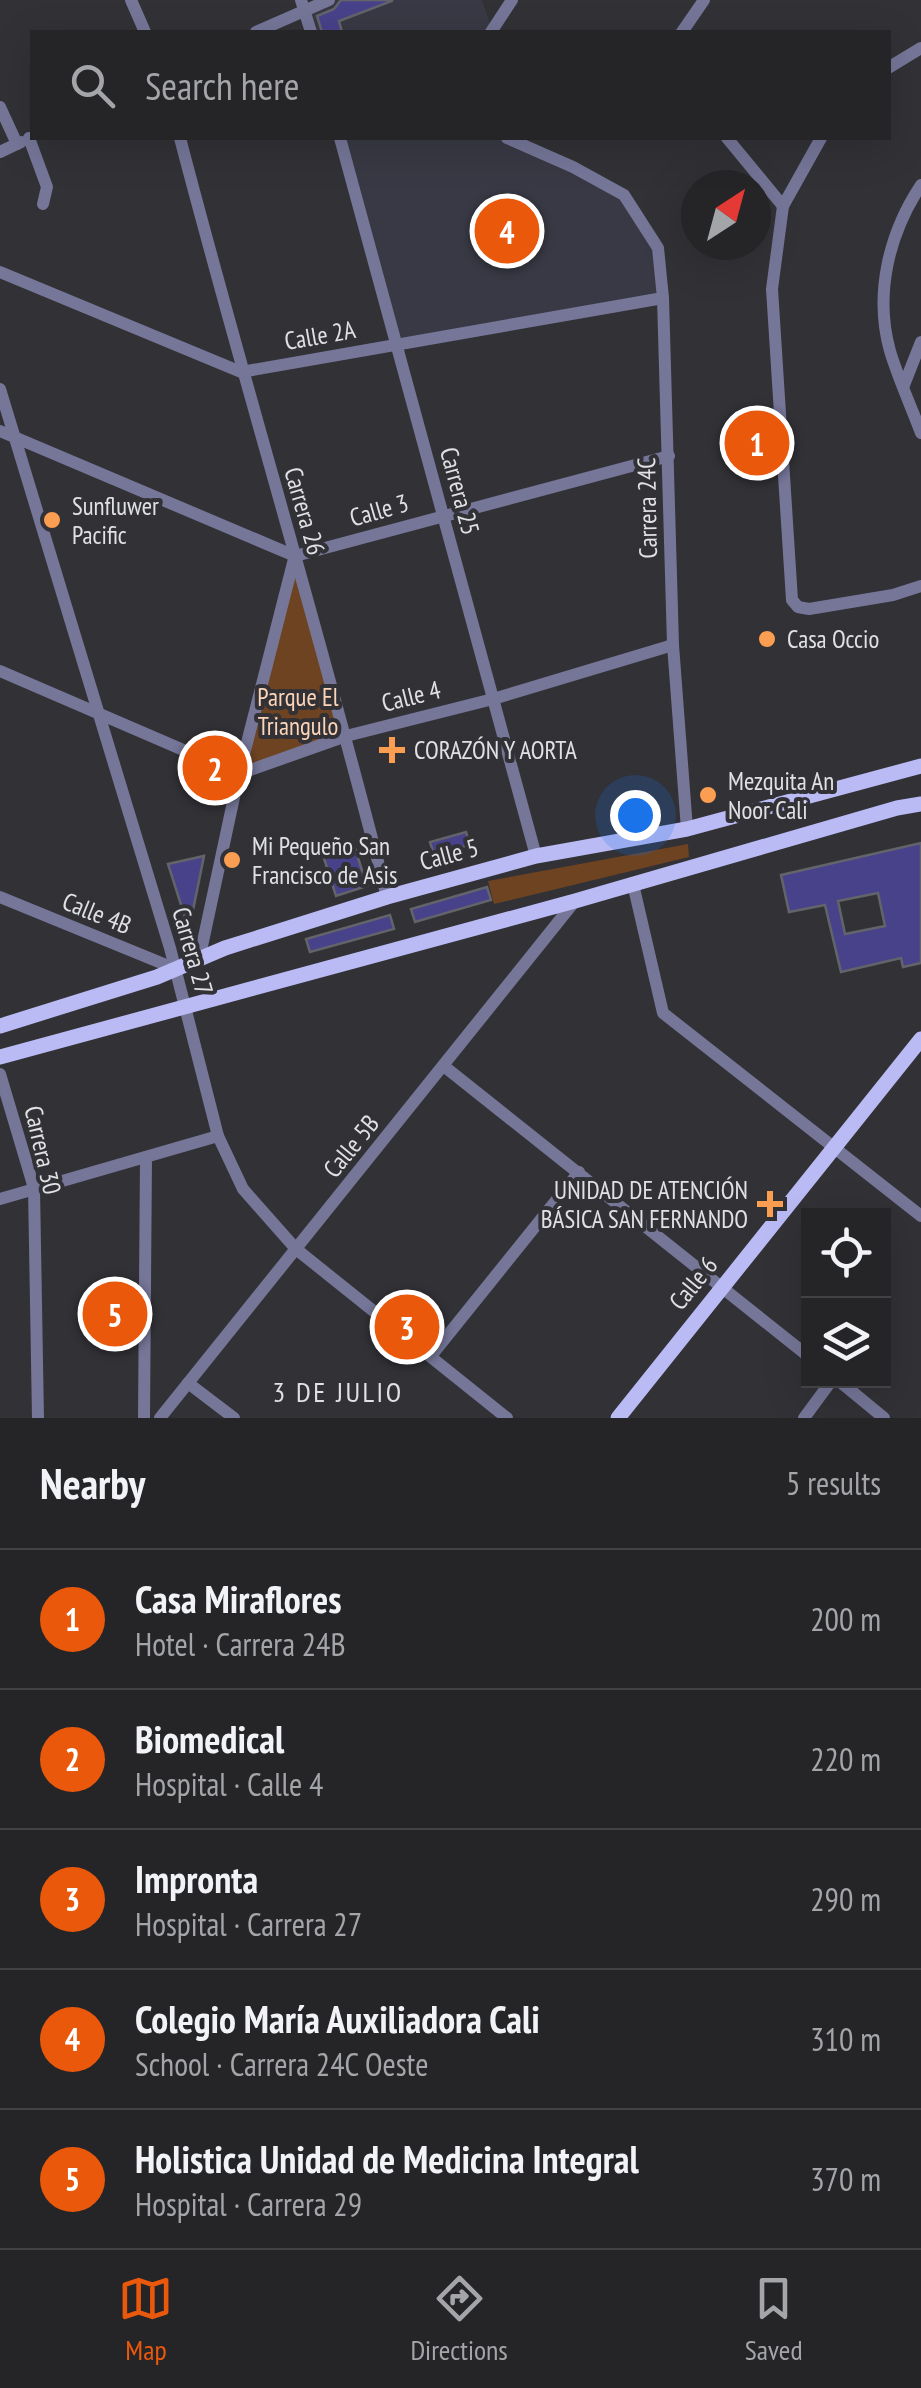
<!DOCTYPE html>
<meta charset="utf-8">
<style>
:root{--surface:#252528;--page:#2d2d30;--text:#f1f3f6;--muted:#a3a5a8;--line:#424245;--accent:#ea580c}
body{margin:0;font-family:"PT Sans Narrow",sans-serif;background:var(--page);color:var(--text)}
.controls{position:absolute;right:30px;bottom:30px;display:grid;overflow:hidden;border-radius:0px;box-shadow:0 10px 40px #0002}
.controls button{width:90px;height:90px;display:grid;place-items:center;padding:0;border:0;border-bottom:2px solid var(--line);background:var(--surface);color:var(--text);font:50px sans-serif}
.compass{position:absolute;left:681px;top:170px;width:90px;height:90px;border-radius:50%;background:var(--surface);box-shadow:0 10px 40px #0002;rotate:36deg}
.you{position:absolute;left:635px;top:815px;width:35px;height:35px;margin:-25px;border:8px solid #fff;border-radius:50%;background:#1a73e8;box-shadow:0 0 0 15px #1a73e833}
.badge{display:grid;place-items:center;width:65px;height:65px;border-radius:50%;background:var(--accent);color:#fff;font-size:32px;font-weight:700}
.pin{position:absolute;translate:-50% -50%;border:5px solid #fff;box-shadow:0 2px 10px #0006}
.list{margin:0;padding:0;list-style:none}
h2{display:flex;justify-content:space-between;align-items:center;height:130px;margin:0;padding:0 40px;font-size:42px}
h2 small{font-size:32px;font-weight:400;color:var(--muted)}
.list li{display:grid;grid-template-columns:65px 1fr auto;gap:30px;align-items:center;box-sizing:border-box;height:140px;padding:0 40px;border-top:2px solid var(--line)}
.list b{display:block;font-size:38px;white-space:nowrap}
.list p{margin:0;font-size:32px;white-space:nowrap;color:var(--muted)}
.list em{font-size:32px;font-style:normal;color:var(--muted)}
.icon{flex:none;width:55px;height:55px;fill:none;stroke:currentColor;stroke-width:2;stroke-linecap:round;stroke-linejoin:round}
.map{position:relative;flex:none;width:921px;height:1418px;overflow:hidden}
.search{position:absolute;background:var(--surface);box-shadow:0 10px 40px #0002;left:30px;right:30px;top:30px;height:110px;display:flex;align-items:center;gap:25px;box-sizing:border-box;padding:0 35px;border-radius:0px;color:var(--muted);font-size:38px}
.sheet{height:830px;background:var(--surface)}
nav{display:flex;justify-content:space-around;align-items:center;box-sizing:border-box;height:140px;border-top:2px solid var(--line);background:var(--surface);font-size:28px;color:var(--muted)}
nav a{display:grid;justify-items:center;gap:5px}
nav .on{color:var(--accent)}
.map>svg:first-child{display:block}
</style>
<div class="map">
<svg width="921" height="1418" viewBox="0 0 921 1418">
<rect width="100%" height="100%" fill="#313136"/>
<g fill="#383944">
<path d="M329,0H482L492,29L491,32H311L305,10Z"/>
<path d="M340,138H507L624,195L658,248L663,298L396,344Z"/>
</g>
<g fill="#6d4322">
<path d="M295,556L346,736L239,774Z"/>
<path d="M688,844L689,857L494,904L488,881Z"/>
</g>
<g fill="#47428a" stroke="#63646a" stroke-width="2.5" fill-rule="evenodd">
<path d="M341,0H392V1L339,21L342,32H322L317,16L334,9Z"/>
<path d="M466,832L470,845L434,855L430,842Z"/>
<path d="M353,842L367,886L336,896L322,852Z"/>
<path d="M921,843V963L903,967L901,958L841,972L825,905L789,912L781,875ZM878,893L885,926L845,934L838,901Z"/>
<path d="M204,856L189,930L168,864Z"/>
<path d="M487,887L491,900L415,922L411,909Z"/>
<path d="M390,915L394,929L310,952L306,939Z"/>
</g>
<g fill="none" stroke-linecap="round" stroke-linejoin="round">
<g stroke="#757698" stroke-width="12">
<path d="M131,0L145,32"/>
<path d="M301,0L311,32"/>
<path d="M256,32L329,0"/>
<path d="M491,32L512,0"/>
<path d="M682,32L704,0"/>
<path d="M888,68L921,48"/>
<path d="M0,107L17,144"/>
<path d="M29,138L47,187L43,204"/>
<path d="M180,138C246,391 323,642 387,897"/>
<path d="M340,138L536,856"/>
<path d="M507,138L573,167L624,195L658,248L663,298L673,645L687,829"/>
<path d="M727,138L783,206"/>
<path d="M821,138L783,206L772,289L792,600L798,607L809,609L893,595L921,586"/>
<path d="M0,152L21,142"/>
<path d="M921,185C889,233 874,294 890,351C898,378 911,406 921,433"/>
<path d="M0,272L241,372L663,298"/>
<path d="M904,385L921,342"/>
<path d="M0,389L170,948L218,1136L243,1189L296,1249L507,1418"/>
<path d="M0,431L295,556L669,456"/>
<path d="M0,671L239,774L346,736L493,699L673,645"/>
<path d="M633,884L663,1013L921,1216"/>
<path d="M0,897L176,969"/>
<path d="M199,960L239,774L294,559"/>
<path d="M445,1067L808,1356"/>
<path d="M0,1074L34,1188L38,1418"/>
<path d="M0,1199L218,1136"/>
<path d="M431,1356L579,1172"/>
<path d="M838,1380L884,1418"/>
<path d="M188,1383L234,1418"/>
<path d="M144,1418L146,1157"/>
<path d="M160,1418L575,901"/>
<path d="M804,1418L832,1380"/>
</g>
<g stroke="#babbf4" stroke-width="15">
<path d="M0,1026L157,977L225,948L387,897L536,856L687,829L921,766"/>
<path d="M0,1057L575,901L897,808L921,804"/>
<path d="M618,1418L921,1039"/>
</g>
</g>
<g fill="#fb9e51" stroke="#313136" stroke-width="4">
<circle cx="52" cy="520" r="10"/>
<circle cx="767" cy="639" r="10"/>
<path d="M387 735h10v10h10v10h-10v10h-10v-10h-10v-10h10z"/>
<circle cx="708" cy="795" r="10"/>
<circle cx="232" cy="860" r="10"/>
<path d="M765 1189h10v10h10v10h-10v10h-10v-10h-10v-10h10z"/>
</g>
<g text-anchor="middle" stroke-width="8" stroke-linejoin="round" paint-order="stroke">
<g font-size="25" fill="#e0e1e4" stroke="#313136">
<text transform="translate(320 335) rotate(-10)" y="9">Calle 2A</text>
<text transform="translate(460 491) rotate(75)" y="9">Carrera 25</text>
<text transform="translate(647 508) rotate(-91)" y="9">Carrera 24C</text>
<text transform="translate(379 510) rotate(-16)" y="9">Calle 3</text>
<text transform="translate(305 511) rotate(74)" y="9">Carrera 26</text>
<text transform="translate(411 696) rotate(-14)" y="9">Calle 4</text>
<text transform="translate(449 854) rotate(-15)" y="9">Calle 5</text>
<text transform="translate(97 913) rotate(22)" y="9">Calle 4B</text>
<text transform="translate(193 951) rotate(74)" y="9">Carrera 27</text>
<text transform="translate(351 1146) rotate(-51)" y="9">Calle 5B</text>
<text transform="translate(43 1150) rotate(77)" y="9">Carrera 30</text>
<text transform="translate(693 1283) rotate(-51)" y="9">Calle 6</text>
</g>
<g font-size="25" fill="#e0e1e4" stroke="#313136" text-anchor="start">
<text x="72" y="515">Sunfluwer<tspan x="72" dy="29">Pacific</tspan></text>
<text x="787" y="648">Casa Occio</text>
<text x="414" y="759">CORAZÓN Y AORTA</text>
<text x="728" y="790">Mezquita An<tspan x="728" dy="29">Noor Cali</tspan></text>
<text x="252" y="855">Mi Pequeño San<tspan x="252" dy="29">Francisco de Asis</tspan></text>
<text x="748" y="1199" text-anchor="end">UNIDAD DE ATENCIÓN<tspan x="748" dy="29">BÁSICA SAN FERNANDO</tspan></text>
</g>
<g font-size="25" fill="#fcd4b8" stroke="#313136">
<text x="298" y="706">Parque El<tspan x="298" dy="29">Triangulo</tspan></text>
</g>
<g font-size="28" letter-spacing="2.5" fill="#e0e1e4" stroke="#313136">
<text x="338" y="1402">3 DE JULIO</text>
</g>
</g>
</svg>
<div class="controls">
<button><svg class="icon" aria-label="locate" viewBox="0 0 24 24"><circle cx="12" cy="12" r="6"/><path d="M12 2v4M12 18v4M2 12h4M18 12h4"/></svg></button>
<button><svg class="icon" aria-label="layers" viewBox="0 0 24 24"><path d="M12 4l9 5-9 5-9-5zM3 14l9 5 9-5"/></svg></button>
</div>
<svg class="compass" viewBox="-18 -18 36 36"><path d="M0-13l5 13h-10z" fill="#e53935"/><path d="M0 13l5-13h-10z" fill="#a3a5a8"/></svg>
<div class="you"></div>
<div class="pin badge" style="left:757px;top:443px">1</div>
<div class="pin badge" style="left:215px;top:768px">2</div>
<div class="pin badge" style="left:407px;top:1327px">3</div>
<div class="pin badge" style="left:507px;top:231px">4</div>
<div class="pin badge" style="left:115px;top:1314px">5</div>
<div class="search"><svg class="icon" aria-label="search" viewBox="0 0 24 24"><circle cx="10" cy="10" r="6"/><path d="M15 15l6 6"/></svg>Search here</div>
</div>
<section class="sheet">
<h2>Nearby<small>5 results</small></h2>
<ul class="list">
<li><span class="badge">1</span><div><b>Casa Miraflores</b><p>Hotel · Carrera 24B</p></div><em>200 m</em></li>
<li><span class="badge">2</span><div><b>Biomedical</b><p>Hospital · Calle 4</p></div><em>220 m</em></li>
<li><span class="badge">3</span><div><b>Impronta</b><p>Hospital · Carrera 27</p></div><em>290 m</em></li>
<li><span class="badge">4</span><div><b>Colegio María Auxiliadora Cali</b><p>School · Carrera 24C Oeste</p></div><em>310 m</em></li>
<li><span class="badge">5</span><div><b>Holistica Unidad de Medicina Integral</b><p>Hospital · Carrera 29</p></div><em>370 m</em></li>
</ul>
</section>
<nav>
<a class="on"><svg class="icon" aria-label="map" viewBox="0 0 24 24"><path d="M3 6l6-2 6 2 6-2v14l-6 2-6-2-6 2zM9 4v14M15 6v14"/></svg>Map</a>
<a><svg class="icon" aria-label="directions" viewBox="0 0 24 24"><path d="M12 3l9 9-9 9-9-9zM9 14v-3h6M13 9l2 2-2 2"/></svg>Directions</a>
<a><svg class="icon" aria-label="saved" viewBox="0 0 24 24"><path d="M7 4h10v16l-5-4-5 4z"/></svg>Saved</a>
</nav>
